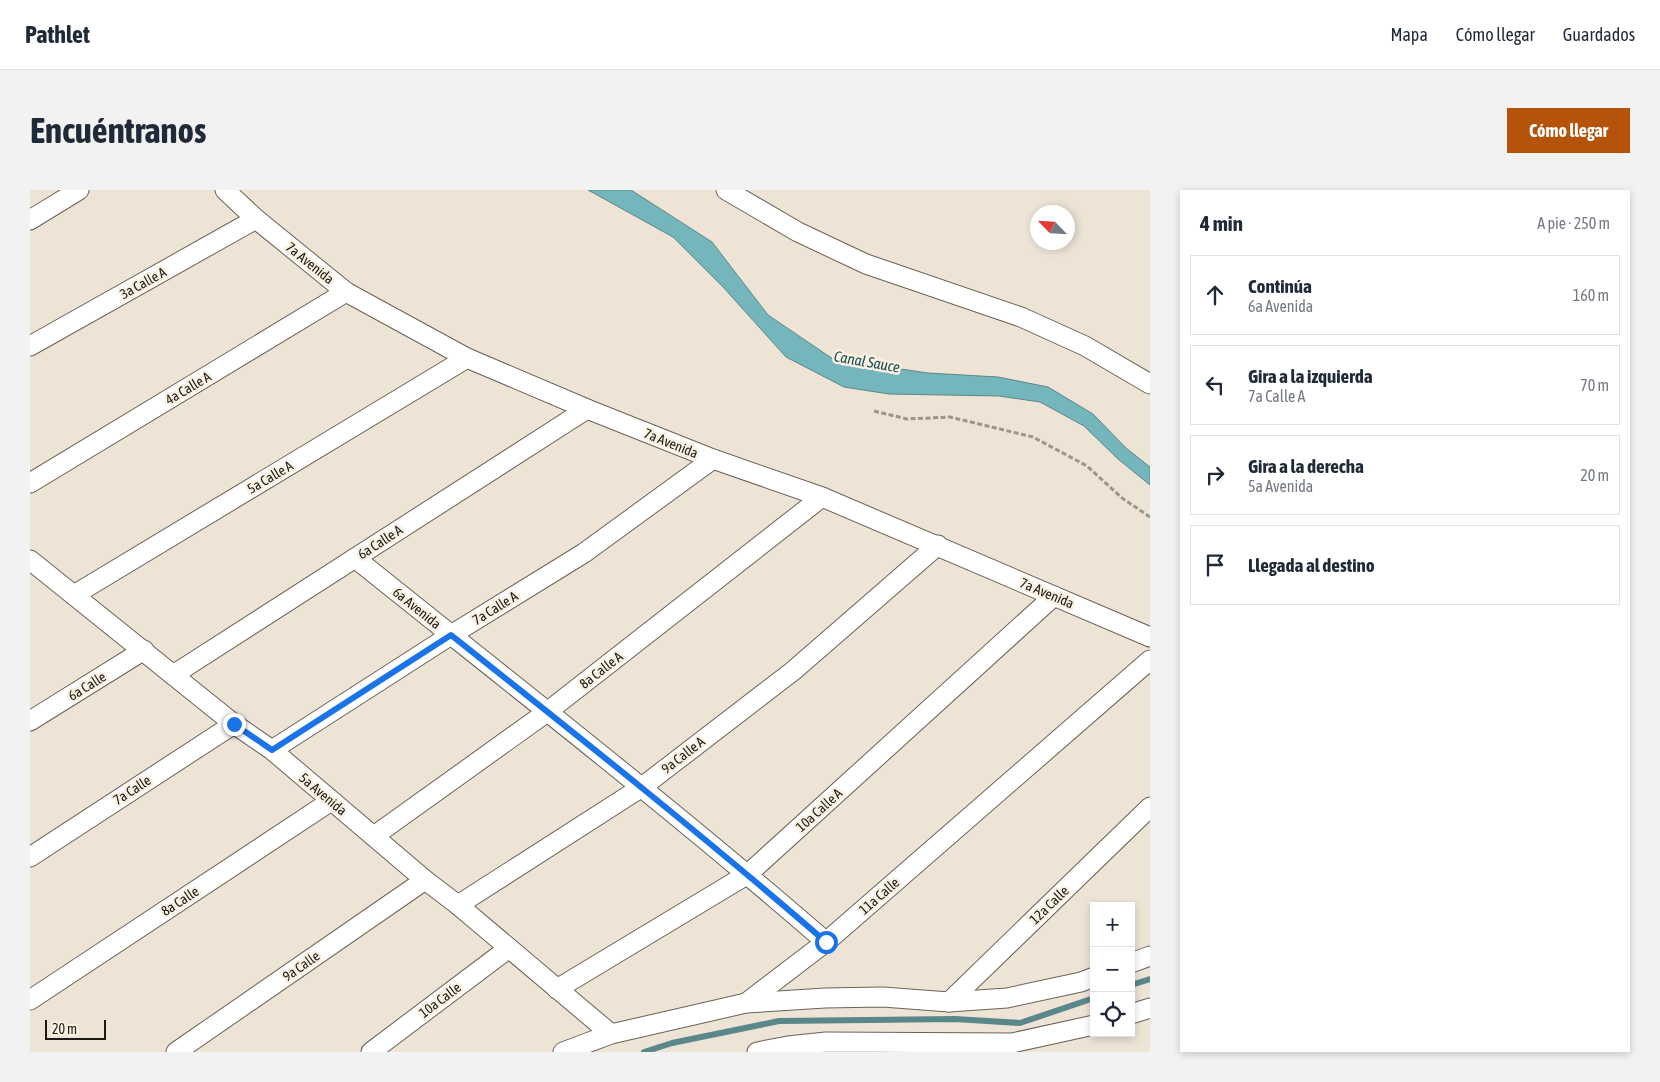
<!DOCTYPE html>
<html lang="es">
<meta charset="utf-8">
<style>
:root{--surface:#fff;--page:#f2f2f3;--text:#1f2937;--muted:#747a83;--line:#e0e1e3;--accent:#b45309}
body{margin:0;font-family:"Asap Condensed",sans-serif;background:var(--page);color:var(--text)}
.controls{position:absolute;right:15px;bottom:15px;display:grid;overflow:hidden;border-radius:0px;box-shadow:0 2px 8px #0003}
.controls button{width:45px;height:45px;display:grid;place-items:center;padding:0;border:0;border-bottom:1px solid var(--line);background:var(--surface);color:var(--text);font:25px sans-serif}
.compass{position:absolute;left:1000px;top:15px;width:45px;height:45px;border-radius:50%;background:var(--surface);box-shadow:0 2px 8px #0003;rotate:295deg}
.scale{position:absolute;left:15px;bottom:12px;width:61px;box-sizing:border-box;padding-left:5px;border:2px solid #1c1914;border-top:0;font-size:14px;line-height:18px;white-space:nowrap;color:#1c1914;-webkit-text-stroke:4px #faf1e3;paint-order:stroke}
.stop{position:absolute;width:15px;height:15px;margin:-11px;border:4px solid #1a73e8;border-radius:50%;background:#fff}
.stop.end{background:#1a73e8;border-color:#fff;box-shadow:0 1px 5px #0008}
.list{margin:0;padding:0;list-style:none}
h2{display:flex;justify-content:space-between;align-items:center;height:65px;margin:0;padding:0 20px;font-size:21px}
h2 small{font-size:16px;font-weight:400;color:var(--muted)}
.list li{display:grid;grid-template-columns:32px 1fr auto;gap:15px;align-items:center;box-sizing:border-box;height:80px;margin:0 10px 10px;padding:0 10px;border:1px solid var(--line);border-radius:0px}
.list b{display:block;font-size:19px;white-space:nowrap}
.list p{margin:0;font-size:16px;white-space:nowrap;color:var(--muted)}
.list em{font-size:16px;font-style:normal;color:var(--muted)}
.icon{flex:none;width:28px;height:28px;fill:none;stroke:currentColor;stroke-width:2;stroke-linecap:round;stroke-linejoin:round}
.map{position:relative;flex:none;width:1120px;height:862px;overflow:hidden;border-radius:0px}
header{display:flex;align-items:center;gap:30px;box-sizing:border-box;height:70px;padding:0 25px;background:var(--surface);border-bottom:1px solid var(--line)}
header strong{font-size:24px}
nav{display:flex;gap:28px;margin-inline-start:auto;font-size:18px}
.intro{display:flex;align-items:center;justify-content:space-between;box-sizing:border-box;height:120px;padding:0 30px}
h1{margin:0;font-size:35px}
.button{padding:12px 22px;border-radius:0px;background:var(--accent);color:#fff;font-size:18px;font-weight:700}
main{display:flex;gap:30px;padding:0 30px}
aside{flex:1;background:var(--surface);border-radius:0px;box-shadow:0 2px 8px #0003}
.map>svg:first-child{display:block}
</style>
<header>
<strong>Pathlet</strong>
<nav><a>Mapa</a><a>Cómo llegar</a><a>Guardados</a></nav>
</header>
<div class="intro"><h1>Encuéntranos</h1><a class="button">Cómo llegar</a></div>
<main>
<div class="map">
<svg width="1120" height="862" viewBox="0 0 1120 862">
<rect width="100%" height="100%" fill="#ede4d6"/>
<path fill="#74b6bc" stroke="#5a878a" d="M558,0H601L682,52L738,125L803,169L898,183L968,187L1018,197L1063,224L1096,258L1120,277V295L1088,269L1054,236L1010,212L969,206L859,204L814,197L756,167L693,97L643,47Z"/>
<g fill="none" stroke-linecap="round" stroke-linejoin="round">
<g stroke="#5a878a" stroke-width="6">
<path d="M1101,795L1120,789"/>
<path d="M614,862L642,853L749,831L925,829L990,833L1064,808"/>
</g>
<g stroke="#6a6256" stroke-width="21">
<g id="street">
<path d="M195,0L226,29L316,102L437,168L557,219L683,269L792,307L1120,447"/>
<path d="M696,0L768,42L836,74L991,127L1055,156L1120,194"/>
<path d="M0,30L49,0"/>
<path d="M0,156L226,29"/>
<path d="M0,293L316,102"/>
<path d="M325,368C483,495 643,619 796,752"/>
<path d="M0,370L204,534L242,560L395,690L428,715L581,844"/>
<path d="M44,405L437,168"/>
<path d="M143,485L557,219"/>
<path d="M0,531L114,460"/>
<path d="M242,560L421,445L554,363L683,269"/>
<path d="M344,646L517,522L792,307"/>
<path d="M0,667L204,534"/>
<path d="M428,715L612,597L763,481L908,355"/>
<path d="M1101,773L1120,766"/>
<path d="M527,799L718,684L1024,406"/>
<path d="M0,810L301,611"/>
<path d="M919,812L1120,617"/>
<path d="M716,813L795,808L853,807L919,812L977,808L1051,792L1064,787"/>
<path d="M1101,824L1120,818"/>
<path d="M146,862L395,690"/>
<path d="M341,862L479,758"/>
<path d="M533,862L581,844L716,813L796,752L1120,470"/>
<path d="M727,862L758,856L796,852L982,853L1064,835"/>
</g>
</g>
<path stroke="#9c958b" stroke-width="3" stroke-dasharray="5 2.5" stroke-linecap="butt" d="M844,221L877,229L920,227L1003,247L1057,276L1092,308L1120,327"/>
<use href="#street" stroke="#fff" stroke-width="19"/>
</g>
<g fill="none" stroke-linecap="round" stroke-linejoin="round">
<path stroke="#1a73e8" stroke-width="6" d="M204,534L242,560L421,445C548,546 674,646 796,752"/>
</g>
<g text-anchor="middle" stroke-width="5" stroke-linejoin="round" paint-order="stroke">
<g font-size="14" fill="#1c1914" stroke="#faf1e3">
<text transform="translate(280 73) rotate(39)" y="5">7a Avenida</text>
<text transform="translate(113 93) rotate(-29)" y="5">3a Calle A</text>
<text transform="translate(158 198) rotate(-31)" y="5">4a Calle A</text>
<text transform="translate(641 253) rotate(22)" y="5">7a Avenida</text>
<text transform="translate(240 287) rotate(-31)" y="5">5a Calle A</text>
<text transform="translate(350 352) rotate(-33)" y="5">6a Calle A</text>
<text transform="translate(1017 403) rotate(23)" y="5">7a Avenida</text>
<text transform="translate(387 418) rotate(39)" y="5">6a Avenida</text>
<text transform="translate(465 418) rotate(-32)" y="5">7a Calle A</text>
<text transform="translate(571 480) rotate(-38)" y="5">8a Calle A</text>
<text transform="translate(57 496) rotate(-32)" y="5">6a Calle</text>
<text transform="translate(653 565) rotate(-38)" y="5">9a Calle A</text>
<text transform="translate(102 600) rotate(-33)" y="5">7a Calle</text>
<text transform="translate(293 604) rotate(40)" y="5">5a Avenida</text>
<text transform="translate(789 620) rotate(-42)" y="5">10a Calle A</text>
<text transform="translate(849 706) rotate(-41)" y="5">11a Calle</text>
<text transform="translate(150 711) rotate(-33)" y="5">8a Calle</text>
<text transform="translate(1019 715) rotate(-44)" y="5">12a Calle</text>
<text transform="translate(271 776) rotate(-35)" y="5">9a Calle</text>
<text transform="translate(410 810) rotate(-37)" y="5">10a Calle</text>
</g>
<g font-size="15" font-style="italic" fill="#114c51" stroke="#faf1e3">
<text transform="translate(837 172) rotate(10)" y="5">Canal Sauce</text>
</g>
</g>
</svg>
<div class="controls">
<button>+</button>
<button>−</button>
<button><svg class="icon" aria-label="locate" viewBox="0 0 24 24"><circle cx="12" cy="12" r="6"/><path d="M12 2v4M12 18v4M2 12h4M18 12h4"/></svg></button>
</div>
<svg class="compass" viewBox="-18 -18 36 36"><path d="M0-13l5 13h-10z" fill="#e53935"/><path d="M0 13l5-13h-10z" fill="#747a83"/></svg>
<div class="scale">20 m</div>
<div class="stop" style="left:796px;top:752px"></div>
<div class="stop end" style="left:204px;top:534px"></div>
</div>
<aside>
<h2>4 min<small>A pie · 250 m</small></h2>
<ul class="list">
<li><svg class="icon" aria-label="ahead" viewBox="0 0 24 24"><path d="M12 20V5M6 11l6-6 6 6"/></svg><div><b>Continúa</b><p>6a Avenida</p></div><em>160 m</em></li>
<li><svg class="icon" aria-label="left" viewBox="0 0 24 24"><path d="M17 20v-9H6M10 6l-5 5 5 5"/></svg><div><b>Gira a la izquierda</b><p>7a Calle A</p></div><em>70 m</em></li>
<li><svg class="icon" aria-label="right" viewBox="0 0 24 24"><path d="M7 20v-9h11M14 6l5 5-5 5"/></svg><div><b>Gira a la derecha</b><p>5a Avenida</p></div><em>20 m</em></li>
<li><svg class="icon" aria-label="arrive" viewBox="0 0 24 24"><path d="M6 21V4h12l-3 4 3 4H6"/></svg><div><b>Llegada al destino</b></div></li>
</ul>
</aside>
</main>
